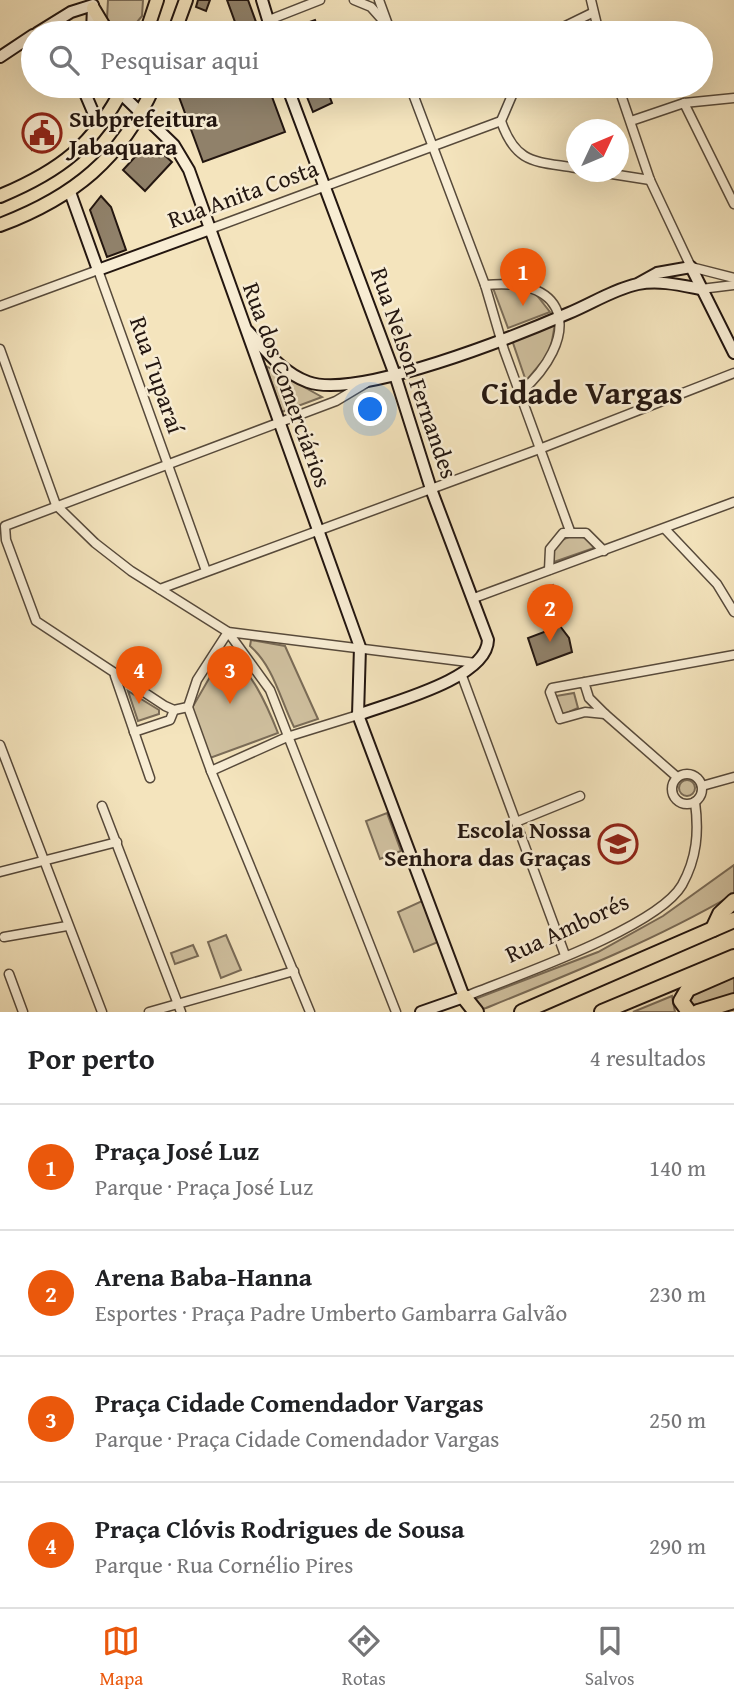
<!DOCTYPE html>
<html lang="pt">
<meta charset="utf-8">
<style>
:root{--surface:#fff;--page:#f6f6f6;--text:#202124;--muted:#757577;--line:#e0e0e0;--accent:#ea580c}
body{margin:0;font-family:"Gentium Book Plus",serif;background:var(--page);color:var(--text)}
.compass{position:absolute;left:566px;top:119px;width:63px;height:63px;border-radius:50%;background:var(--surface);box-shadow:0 7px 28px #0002;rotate:46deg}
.you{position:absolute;left:371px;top:410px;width:24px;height:24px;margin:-18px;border:5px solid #fff;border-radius:50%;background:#1a73e8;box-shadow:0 0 0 10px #1a73e833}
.badge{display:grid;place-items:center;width:46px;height:46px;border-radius:50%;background:var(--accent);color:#fff;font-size:23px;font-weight:700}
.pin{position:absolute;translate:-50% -58px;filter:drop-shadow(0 2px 4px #0008)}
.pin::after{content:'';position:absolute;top:37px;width:24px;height:21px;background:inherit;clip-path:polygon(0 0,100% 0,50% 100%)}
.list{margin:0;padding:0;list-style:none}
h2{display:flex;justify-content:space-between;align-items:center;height:91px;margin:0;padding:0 28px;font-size:30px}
h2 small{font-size:23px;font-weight:400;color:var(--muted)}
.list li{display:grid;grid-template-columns:46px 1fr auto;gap:21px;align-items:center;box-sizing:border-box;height:126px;padding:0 28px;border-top:2px solid var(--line)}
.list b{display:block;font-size:26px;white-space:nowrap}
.list p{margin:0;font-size:23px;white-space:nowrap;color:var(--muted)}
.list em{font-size:23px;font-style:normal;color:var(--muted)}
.icon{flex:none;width:38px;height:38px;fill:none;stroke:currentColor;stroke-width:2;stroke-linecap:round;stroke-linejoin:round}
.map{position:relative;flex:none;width:734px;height:1012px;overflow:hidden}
.search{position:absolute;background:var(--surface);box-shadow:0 7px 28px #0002;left:21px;right:21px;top:21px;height:77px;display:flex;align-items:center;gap:18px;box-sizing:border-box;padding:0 24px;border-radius:38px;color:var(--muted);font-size:26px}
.sheet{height:595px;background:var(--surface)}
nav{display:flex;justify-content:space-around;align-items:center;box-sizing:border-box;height:98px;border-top:2px solid var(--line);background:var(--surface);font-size:19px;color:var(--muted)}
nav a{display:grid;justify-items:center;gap:4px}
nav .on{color:var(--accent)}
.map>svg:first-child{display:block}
</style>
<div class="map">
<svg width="734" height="1012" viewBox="0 0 734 1012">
<rect width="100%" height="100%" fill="#f4e4bd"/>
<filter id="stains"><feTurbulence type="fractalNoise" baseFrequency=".00286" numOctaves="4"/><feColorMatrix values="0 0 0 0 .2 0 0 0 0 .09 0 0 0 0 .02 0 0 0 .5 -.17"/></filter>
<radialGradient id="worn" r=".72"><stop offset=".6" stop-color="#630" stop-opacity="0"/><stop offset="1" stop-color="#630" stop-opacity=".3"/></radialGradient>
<g fill="#d0c1a0" stroke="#7a6c58" stroke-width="2">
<path d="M108,0H143L142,16L133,27L116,29L107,19Z"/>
<path d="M511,287L535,293L550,312L508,328L493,288Z"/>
<path d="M555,324L550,352L526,381L512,340Z"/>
<path d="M266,366L322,397L282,412Z"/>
<path d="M577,535L588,539L594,548L551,563C552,545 560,538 577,535Z"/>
<path d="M251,640L285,646L318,719L294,727C280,699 274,667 250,646Z"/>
<path d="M226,649C252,673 265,700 278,733L210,758L192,708Z"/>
<path d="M128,691L159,710V714L138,721Z"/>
<path d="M574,693L578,708L562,715L556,696Z"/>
<circle cx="687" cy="788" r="8"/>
<path d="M387,813L401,851L380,859L366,821Z"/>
<path d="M734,865V894C655,940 570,974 486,1008L482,1009L475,999L598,952L663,916Z"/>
<path d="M422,901L438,942L414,952L398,912Z"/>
<path d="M226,935L241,970L221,978L208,942Z"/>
<path d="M193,945L198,956L175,964L171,953Z"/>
<path d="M734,975V995L700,1005L690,1004L688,997Z"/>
<path d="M672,996L675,1012H633Z"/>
</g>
<g fill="#ad9e82" stroke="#766854" stroke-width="2">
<path d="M553,585L557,594L538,602L534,592Z"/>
<path d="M561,600L567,614L539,624L534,610Z"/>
</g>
<g fill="#90816a" stroke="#231610" stroke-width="2">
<path d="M198,0H210L206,11L196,7Z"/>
<path d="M227,0H248L260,33H239Z"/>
<path d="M315,20L320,33H282V32Z"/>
<path d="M175,86H268L285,132L203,162Z"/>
<path d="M320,86L321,89L326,87L332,103L313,112L303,87Z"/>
<path d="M50,120L59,130L32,150L24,136Z"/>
<path d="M146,145L159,157L162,153L172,162L145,191L123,170Z"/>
<path d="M101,196L111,207L126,250L107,257L90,210Z"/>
<path d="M560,626L569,638L572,652L537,665L528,638Z"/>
</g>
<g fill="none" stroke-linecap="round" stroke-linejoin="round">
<g stroke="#574a3b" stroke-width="11">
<g id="street">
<path d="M354,0L371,7L387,25"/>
<path d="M379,0L391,33"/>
<path d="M591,0L599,33"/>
<path d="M269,20L320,0"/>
<path d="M551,33L592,13"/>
<path d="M410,86L485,285L504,350L570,531"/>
<path d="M516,86L501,121C516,165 536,161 576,168"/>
<path d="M618,86L650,180L691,267L734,278"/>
<path d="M684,103L734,204"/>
<path d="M631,121L684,103L734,98"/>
<path d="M599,172L650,180"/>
<path d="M210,229L501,121"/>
<path d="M485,285C575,276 579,340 521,392"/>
<path d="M701,289L734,285"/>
<path d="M0,306L98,270L206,571"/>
<path d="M0,349L56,505L95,543L131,571L228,632L476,663"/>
<path d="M665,529L717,584L734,612"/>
<path d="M549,570L550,549L563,533H586L604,551"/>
<path d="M160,589L542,448L734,373"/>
<path d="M474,598L734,502"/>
<path d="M115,676L150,778"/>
<path d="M462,676L565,955"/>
<path d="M584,682L589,698L605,714L585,712L560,719L550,692L552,688L734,655"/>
<path d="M188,707L174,710L165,706L36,621L6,540L5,526L336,401L366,383"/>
<path d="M605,714L677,777"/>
<path d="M134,732L170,720L174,710"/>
<path d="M0,745L102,1012"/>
<path d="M211,771L287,737L358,715"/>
<circle cx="687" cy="789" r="15"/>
<path d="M702,786L734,777"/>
<path d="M102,806L181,1012"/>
<path d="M516,822L580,796"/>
<path d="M0,872L117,842"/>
<path d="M4,937L67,926"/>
<path d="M9,974L23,1012"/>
<path d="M464,997C513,977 657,928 682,885C697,858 699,832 695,802"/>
<path d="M149,1012L294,971"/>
<path d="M310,1012L211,771L188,707L197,680L228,632L270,690L396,1012"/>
</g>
</g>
<g stroke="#231610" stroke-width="14">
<g id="secondary">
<path d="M262,0L272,33"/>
<path d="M37,33L71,12L93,5"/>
<path d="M92,33L93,6"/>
<path d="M0,57L33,35"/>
<path d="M82,86L99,126"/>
<path d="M113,86L174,145L189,170L360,647L358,715L464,997L421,1012"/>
<path d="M287,86L395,375L431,489L488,640C487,679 389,703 358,715"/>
<path d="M70,192L98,270L210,229"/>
<path d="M639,283L657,273L691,267L734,353"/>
<path d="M248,331C266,351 283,373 308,382C358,400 518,335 569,313C591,304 614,289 638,284C659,280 680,285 701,289"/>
</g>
</g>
<g stroke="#231610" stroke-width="16">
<g id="primary">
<path d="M93,8L108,33"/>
<path d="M146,33L157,0"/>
<path d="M174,33L186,0"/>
<path d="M0,196C60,171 94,145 124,86"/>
<path d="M0,225C74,197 121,159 154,86"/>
</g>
</g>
<g stroke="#231610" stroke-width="18">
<g id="highway">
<path d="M713,929L720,914L734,901"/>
<path d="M464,997L476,1012"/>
<path d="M522,1012L734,920"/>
<path d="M602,1012L734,957"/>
<path d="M689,1012L681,1001L688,989L734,969"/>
<path d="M698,1012L734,1001"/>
</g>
</g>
<use href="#street" stroke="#f8edd4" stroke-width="8"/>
<use href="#secondary" stroke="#f8edd4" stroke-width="10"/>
<use href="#primary" stroke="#f4e4bd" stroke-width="12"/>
<use href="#highway" stroke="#f4e4bd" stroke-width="14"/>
</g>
<defs>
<g id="civic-ring" transform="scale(2.0125)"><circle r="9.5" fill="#f8edd4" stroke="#8f2418" stroke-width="1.5"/><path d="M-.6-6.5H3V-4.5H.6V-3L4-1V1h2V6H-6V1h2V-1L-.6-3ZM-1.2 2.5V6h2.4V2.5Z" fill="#8f2418"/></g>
<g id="school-ring" transform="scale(2.0125)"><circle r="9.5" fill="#f8edd4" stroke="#8f2418" stroke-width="1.5"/><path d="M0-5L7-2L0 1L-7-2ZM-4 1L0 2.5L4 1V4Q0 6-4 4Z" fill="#8f2418"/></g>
</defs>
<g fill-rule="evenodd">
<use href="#civic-ring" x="42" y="133"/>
<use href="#school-ring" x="618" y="844"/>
</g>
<g text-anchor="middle" stroke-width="5" stroke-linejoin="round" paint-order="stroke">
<g font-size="24" font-weight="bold" fill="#231610" stroke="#f8edd4" text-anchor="start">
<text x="69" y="127">Subprefeitura<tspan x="69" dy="28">Jabaquara</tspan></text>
<text x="591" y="838" text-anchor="end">Escola Nossa<tspan x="591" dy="28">Senhora das Graças</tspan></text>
</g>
<g font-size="24" fill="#231610" stroke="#f8edd4">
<text transform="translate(243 194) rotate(-20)" y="8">Rua Anita Costa</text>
<text transform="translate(414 373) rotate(71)" y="8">Rua Nelson Fernandes</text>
<text transform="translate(157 375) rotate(71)" y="8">Rua Tuparaí</text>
<text transform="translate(287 385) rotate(70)" y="8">Rua dos Comerciários</text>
<text transform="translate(567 928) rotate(-25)" y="8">Rua Amborés</text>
</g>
<g font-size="32" font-weight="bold" fill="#231610" stroke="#f8edd4">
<text x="582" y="404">Cidade Vargas</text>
</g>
</g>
<rect width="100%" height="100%" filter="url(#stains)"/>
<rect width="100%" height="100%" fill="url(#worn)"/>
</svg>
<svg class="compass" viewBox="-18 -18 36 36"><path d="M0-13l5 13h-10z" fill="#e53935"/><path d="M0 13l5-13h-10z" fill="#757577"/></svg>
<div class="you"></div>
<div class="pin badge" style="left:523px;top:306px">1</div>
<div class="pin badge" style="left:550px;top:642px">2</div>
<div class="pin badge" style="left:230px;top:704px">3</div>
<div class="pin badge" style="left:139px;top:704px">4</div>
<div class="search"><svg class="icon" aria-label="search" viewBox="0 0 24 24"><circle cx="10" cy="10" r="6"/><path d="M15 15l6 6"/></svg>Pesquisar aqui</div>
</div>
<section class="sheet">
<h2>Por perto<small>4 resultados</small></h2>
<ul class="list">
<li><span class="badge">1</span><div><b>Praça José Luz</b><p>Parque · Praça José Luz</p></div><em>140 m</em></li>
<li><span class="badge">2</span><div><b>Arena Baba-Hanna</b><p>Esportes · Praça Padre Umberto Gambarra Galvão</p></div><em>230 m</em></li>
<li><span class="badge">3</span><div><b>Praça Cidade Comendador Vargas</b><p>Parque · Praça Cidade Comendador Vargas</p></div><em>250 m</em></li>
<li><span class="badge">4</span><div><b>Praça Clóvis Rodrigues de Sousa</b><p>Parque · Rua Cornélio Pires</p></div><em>290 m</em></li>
</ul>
</section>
<nav>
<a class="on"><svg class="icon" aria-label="map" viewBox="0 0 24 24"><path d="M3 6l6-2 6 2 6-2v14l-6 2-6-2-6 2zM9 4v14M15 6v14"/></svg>Mapa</a>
<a><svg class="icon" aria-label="directions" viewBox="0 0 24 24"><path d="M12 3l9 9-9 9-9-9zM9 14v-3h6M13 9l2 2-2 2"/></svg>Rotas</a>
<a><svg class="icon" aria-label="saved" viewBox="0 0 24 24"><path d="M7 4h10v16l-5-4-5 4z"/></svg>Salvos</a>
</nav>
